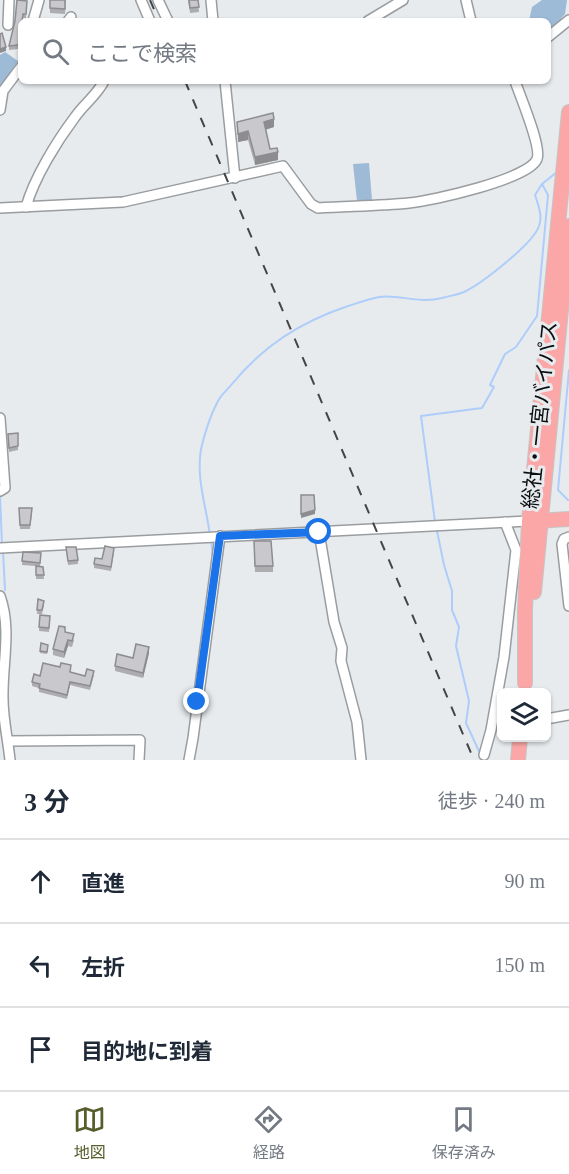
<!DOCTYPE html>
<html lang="ja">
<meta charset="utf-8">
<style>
:root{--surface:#fff;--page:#f2f2f3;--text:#1f2937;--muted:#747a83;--line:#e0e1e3;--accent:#575d2b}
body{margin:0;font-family:"Times New Roman","Noto Sans JP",serif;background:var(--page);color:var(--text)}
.controls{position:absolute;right:18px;bottom:18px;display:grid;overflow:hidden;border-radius:9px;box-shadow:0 2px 4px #0004}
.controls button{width:54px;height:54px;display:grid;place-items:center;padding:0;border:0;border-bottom:2px solid var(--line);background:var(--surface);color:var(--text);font:30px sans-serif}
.stop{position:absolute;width:18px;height:18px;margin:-14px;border:4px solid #1a73e8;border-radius:50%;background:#fff}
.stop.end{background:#1a73e8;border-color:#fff;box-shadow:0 2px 6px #0008}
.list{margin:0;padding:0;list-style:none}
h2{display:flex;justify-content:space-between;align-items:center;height:78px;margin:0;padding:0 24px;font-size:26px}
h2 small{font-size:20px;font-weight:400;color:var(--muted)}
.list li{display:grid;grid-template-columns:39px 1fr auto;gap:18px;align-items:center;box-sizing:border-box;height:84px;padding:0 24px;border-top:2px solid var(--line)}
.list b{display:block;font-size:22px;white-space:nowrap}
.list em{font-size:20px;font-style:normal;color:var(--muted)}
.icon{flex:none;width:33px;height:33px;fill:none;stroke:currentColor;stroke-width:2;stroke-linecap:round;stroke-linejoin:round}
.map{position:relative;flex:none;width:569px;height:760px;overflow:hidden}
.search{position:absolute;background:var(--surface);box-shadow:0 2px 4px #0004;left:18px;right:18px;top:18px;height:66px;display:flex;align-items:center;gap:15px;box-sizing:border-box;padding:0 21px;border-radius:9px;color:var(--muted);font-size:22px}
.sheet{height:330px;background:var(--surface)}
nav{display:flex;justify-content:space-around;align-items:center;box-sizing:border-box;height:84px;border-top:2px solid var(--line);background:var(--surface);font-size:16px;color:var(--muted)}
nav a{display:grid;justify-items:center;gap:3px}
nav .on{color:var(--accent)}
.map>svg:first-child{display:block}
</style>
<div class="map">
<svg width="569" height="760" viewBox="0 0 569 760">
<rect width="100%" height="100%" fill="#e7ebee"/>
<g fill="#9dbad6">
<path d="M542,0H567L565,14L548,33V21H529L532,7Z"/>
<path d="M5,52L18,61L0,87V55Z"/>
<path d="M369,163L372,200L357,201L353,164Z"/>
</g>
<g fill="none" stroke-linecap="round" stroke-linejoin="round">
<g stroke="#aecdfa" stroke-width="2">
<path d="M0,494L2,545"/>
<path d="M568,500L558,490L569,370"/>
<path d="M435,522L421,416L482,408L494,387L490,385L505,354L516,347L537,316L548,195L542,184"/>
<path d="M437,531L444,565L452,591V610L459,627L456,646L469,701L466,723L483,760"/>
<path d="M210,535C206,506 196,478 201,449C205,432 210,416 218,401C221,395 228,389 232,384C264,345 301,322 348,306C358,303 368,299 379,297C399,294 418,304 442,298C449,296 457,295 464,292C481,284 533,244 539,226C543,217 538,204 535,195L542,184L557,172"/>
<path d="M211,540L213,558"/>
<path d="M3,551L5,590"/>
</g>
<path stroke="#c6cacc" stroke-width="9" stroke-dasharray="9 4.5" stroke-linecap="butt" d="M499,729L502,728"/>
<g stroke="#9a9da0" stroke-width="12">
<g id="minor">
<path d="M141,0L150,21"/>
<path d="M158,0L168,21"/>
<path d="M211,0L213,21"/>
<path d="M466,0L471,21"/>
<path d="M33,21L39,0"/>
<path d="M68,21L71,17"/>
<path d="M368,21L403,0"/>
<path d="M8,25L9,0"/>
<path d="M548,37L569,20"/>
<path d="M225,81L235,178"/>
<path d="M0,110L3,91L21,67"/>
<path d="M26,207C34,178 57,141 75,117C84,104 97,95 104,81"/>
<path d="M0,208L123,202L283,166L311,204L318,208C348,206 379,206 409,203C431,201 530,179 537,159C542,147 520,96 515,81"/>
<path d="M0,418L5,488L0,491"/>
<path d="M319,532L334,622L342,648L341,661L357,722L361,760"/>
<path d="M569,537L564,539L562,544L569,606"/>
<path d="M0,548L529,521"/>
<path d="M0,596C12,629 2,665 3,699C3,719 8,740 10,760"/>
<path d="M546,719L569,715"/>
<path d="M8,741L140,740L139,760"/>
<path d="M484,755L491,730L504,657L516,550L505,522"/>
<path d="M189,760L193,738L220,536"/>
</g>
</g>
<g stroke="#c5c5c5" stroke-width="16">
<g id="highway">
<path d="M535,521L569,519"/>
<path d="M534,592L569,226"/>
<path d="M525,683V610L529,521L569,112"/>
<path d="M518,760L520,738"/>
</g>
</g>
<use href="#minor" stroke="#fff" stroke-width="9"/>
<use href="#highway" stroke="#fba7a7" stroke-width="14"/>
<g stroke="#444547" stroke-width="2" stroke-dasharray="10 10" stroke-linecap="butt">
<path d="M150,0L159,21"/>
<path d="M185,81L474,760"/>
</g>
</g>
<g fill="#adacaf">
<path d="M17,0H26L27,5L26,18H23V21H21L20,37L21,38V46H19L18,49L9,50V46L15,21Z"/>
<path d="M50,0H80H66L65,14L50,13Z"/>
<path d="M188,0H198L199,12L190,13Z"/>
<path d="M237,122L274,127L265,130L270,149L278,160L255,165L248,140L238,142Z"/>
<path d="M18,433V450L9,452L8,434Z"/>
<path d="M19,508L32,512L30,529H20Z"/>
<path d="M254,541L273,566V572H255Z"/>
<path d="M66,547L78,560V564L68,565Z"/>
<path d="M23,552L41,557L40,566L43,567L44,579H36V566L22,565Z"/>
<path d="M114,552L111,571L94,568V564Z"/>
<path d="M38,599L44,605L42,614H37Z"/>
<path d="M40,615L50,616L49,632L39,631Z"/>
<path d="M65,632L74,640L72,647L68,646L64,658L53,655V649Z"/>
<path d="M48,645L47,654L40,653V651Z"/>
<path d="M149,653L143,678L115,671V666L133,658Z"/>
<path d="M71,669V672L85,676L94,675L90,690L70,685L67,699L39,692V688L32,686V682L40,676Z"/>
</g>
<g fill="#8d8c8f">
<path d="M6,47V51L0,53V49Z"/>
<path d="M274,119V127L264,130V122Z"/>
<path d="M248,131V140L238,142V134Z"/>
<path d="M278,152V160L255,165V157Z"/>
<path d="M315,510V514L301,518V514Z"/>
<path d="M68,640V646L64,658V652Z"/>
<path d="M149,647V653L143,678V673Z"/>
</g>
<g fill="#c9c8cc" stroke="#8d8c8f" stroke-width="1.5">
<path d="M17,0L27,1L26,14H23L22,21H21L19,36L21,38V42H19L18,45L9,46L15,21Z"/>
<path d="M50,0H65V9L50,8Z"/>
<path d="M189,0H198L199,7L190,8Z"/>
<path d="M237,19V21H220Z"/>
<path d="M2,33L6,47L0,49V34Z"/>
<path d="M273,113L274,119L264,122L270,149L277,148L278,152L255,157L248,131L238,134L237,122Z"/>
<path d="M18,433V446L9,448L8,434Z"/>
<path d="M301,495H314L315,510L301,514Z"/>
<path d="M19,508H32L30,525H20Z"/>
<path d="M254,541H271L273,566H255Z"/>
<path d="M105,546L114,548L111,567L94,564L95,558L102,559Z"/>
<path d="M66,547H76L78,560L68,561Z"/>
<path d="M23,552L41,553L40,563L22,561Z"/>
<path d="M36,566L43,567L44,575H36Z"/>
<path d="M38,599L44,601L42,610H37Z"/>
<path d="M40,615L50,616L49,628L39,627Z"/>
<path d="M59,626L65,627V632L74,634L72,641L68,640L64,652L53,649Z"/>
<path d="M41,643L48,645L47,652L40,651Z"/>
<path d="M136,644L149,647L143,673L115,666L117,654L133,658Z"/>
<path d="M43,663L60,667L61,663L71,665L70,672L85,676L87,669L94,671L90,686L70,682L67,695L39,688L40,684L32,682L34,674L40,676Z"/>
</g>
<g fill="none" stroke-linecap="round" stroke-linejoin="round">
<path stroke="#1a73e8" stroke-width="8" d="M197,702L220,536L319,532"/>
</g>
<g text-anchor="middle" stroke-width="6" stroke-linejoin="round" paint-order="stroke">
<g font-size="21" fill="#0c0d0e" stroke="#e7ebee">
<text transform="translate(540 415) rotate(-84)" y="7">総社・一宮バイパス</text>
</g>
</g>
</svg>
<div class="controls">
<button><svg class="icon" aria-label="layers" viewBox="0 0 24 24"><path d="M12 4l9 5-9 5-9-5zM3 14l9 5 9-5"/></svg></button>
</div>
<div class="stop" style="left:319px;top:532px"></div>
<div class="stop end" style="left:197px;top:702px"></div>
<div class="search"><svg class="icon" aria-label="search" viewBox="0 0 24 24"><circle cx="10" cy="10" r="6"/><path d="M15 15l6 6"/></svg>ここで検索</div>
</div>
<section class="sheet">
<h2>3 分<small>徒歩 · 240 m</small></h2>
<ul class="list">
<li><svg class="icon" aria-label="ahead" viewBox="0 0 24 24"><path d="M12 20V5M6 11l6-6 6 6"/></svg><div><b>直進</b></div><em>90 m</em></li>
<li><svg class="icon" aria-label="left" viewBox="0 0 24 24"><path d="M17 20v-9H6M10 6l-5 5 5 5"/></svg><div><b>左折</b></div><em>150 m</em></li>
<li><svg class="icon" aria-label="arrive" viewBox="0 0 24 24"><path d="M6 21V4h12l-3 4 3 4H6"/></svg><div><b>目的地に到着</b></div></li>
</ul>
</section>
<nav>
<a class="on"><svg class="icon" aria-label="map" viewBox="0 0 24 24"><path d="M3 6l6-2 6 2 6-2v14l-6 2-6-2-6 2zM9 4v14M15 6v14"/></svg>地図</a>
<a><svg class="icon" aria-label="directions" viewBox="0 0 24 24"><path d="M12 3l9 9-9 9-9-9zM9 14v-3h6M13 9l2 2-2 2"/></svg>経路</a>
<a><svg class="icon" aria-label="saved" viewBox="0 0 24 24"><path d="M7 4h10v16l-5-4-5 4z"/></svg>保存済み</a>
</nav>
